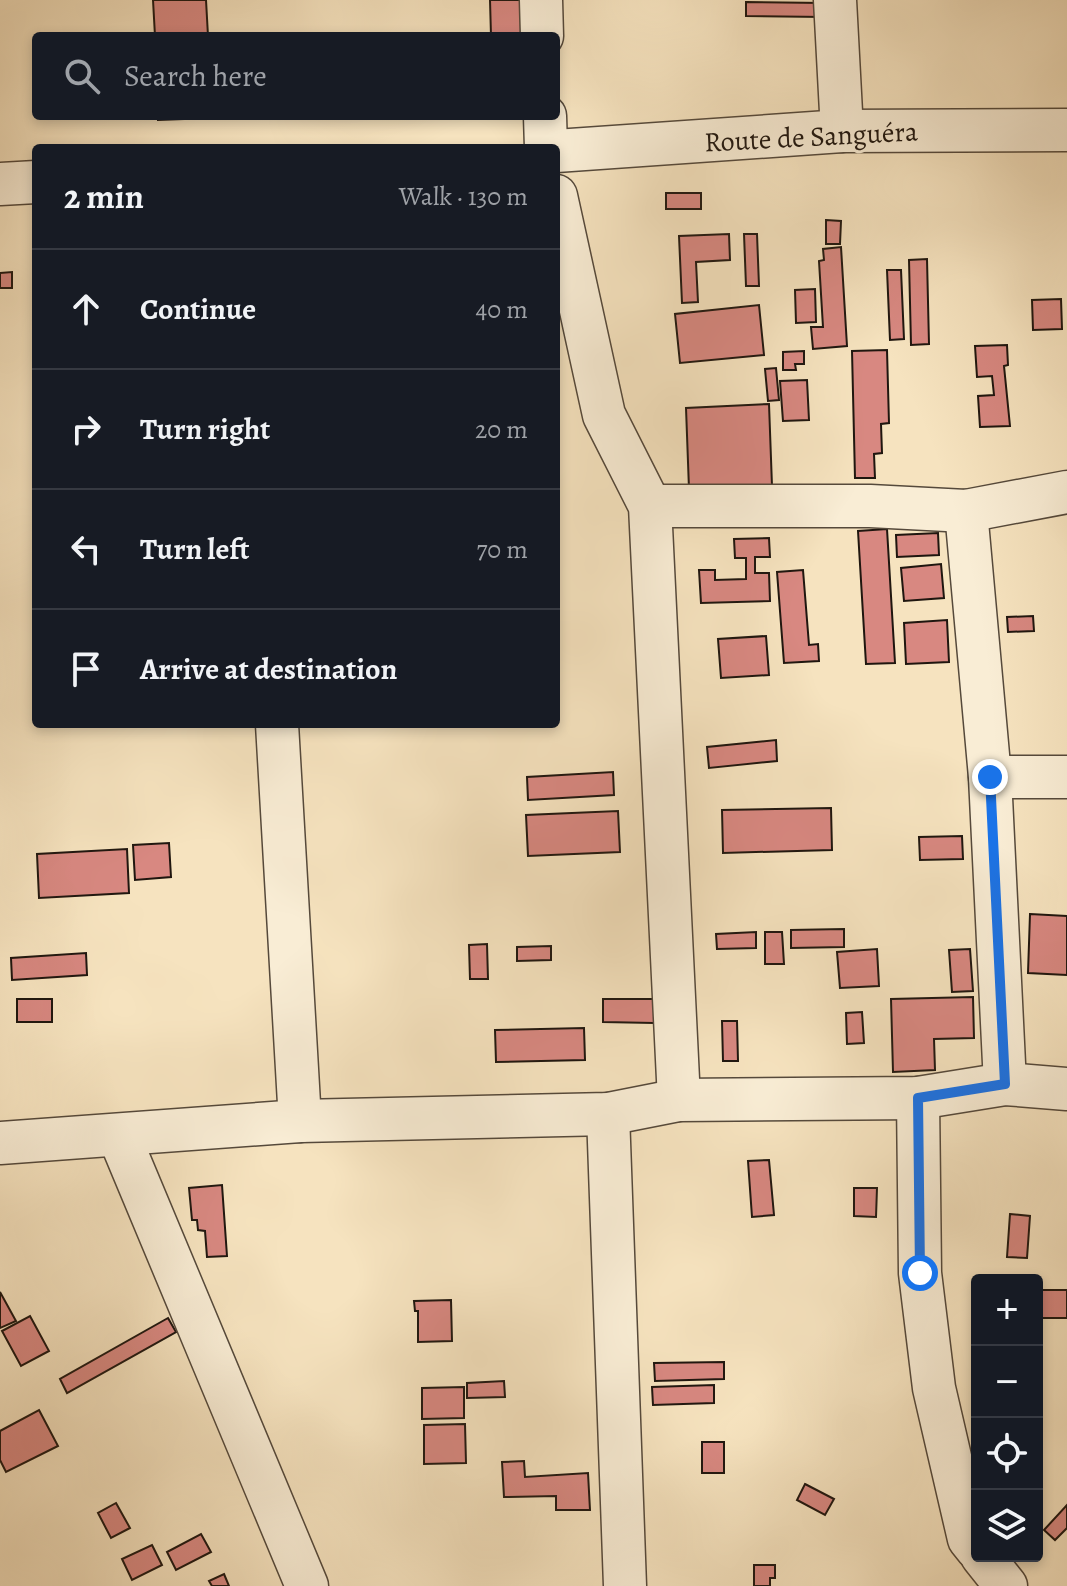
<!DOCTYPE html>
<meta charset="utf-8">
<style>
:root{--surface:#171b24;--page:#20242c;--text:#f1f3f6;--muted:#9ea1a6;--line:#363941}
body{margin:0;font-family:Alegreya,serif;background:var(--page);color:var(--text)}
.controls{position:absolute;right:24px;bottom:24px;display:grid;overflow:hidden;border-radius:8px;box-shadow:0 4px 12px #0003}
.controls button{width:72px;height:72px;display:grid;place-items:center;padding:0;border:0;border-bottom:2px solid var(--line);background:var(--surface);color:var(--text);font:40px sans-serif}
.stop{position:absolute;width:24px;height:24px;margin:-18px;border:6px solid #1a73e8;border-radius:50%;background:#fff}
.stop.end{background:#1a73e8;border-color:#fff;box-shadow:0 2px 8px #0008}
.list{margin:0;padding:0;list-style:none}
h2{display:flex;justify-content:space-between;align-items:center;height:104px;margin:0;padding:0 32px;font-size:34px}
h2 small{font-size:26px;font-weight:400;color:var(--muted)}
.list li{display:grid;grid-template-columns:52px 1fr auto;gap:24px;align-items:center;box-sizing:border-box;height:120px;padding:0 32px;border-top:2px solid var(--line)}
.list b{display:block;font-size:30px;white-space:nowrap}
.list em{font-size:26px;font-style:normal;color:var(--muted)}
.icon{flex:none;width:44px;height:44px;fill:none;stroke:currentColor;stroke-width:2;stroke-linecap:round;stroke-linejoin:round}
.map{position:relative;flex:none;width:1067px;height:1586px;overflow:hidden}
.search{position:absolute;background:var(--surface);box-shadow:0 4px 12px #0003;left:32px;top:32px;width:528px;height:88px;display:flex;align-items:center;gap:20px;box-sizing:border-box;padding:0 28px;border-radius:8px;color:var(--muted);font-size:30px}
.panel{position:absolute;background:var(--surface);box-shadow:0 4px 12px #0003;left:32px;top:144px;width:528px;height:584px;border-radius:8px}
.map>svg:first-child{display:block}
</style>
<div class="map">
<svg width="1067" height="1586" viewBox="0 0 1067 1586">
<rect width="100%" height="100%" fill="#f6e3bf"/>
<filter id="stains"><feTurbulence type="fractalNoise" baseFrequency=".0025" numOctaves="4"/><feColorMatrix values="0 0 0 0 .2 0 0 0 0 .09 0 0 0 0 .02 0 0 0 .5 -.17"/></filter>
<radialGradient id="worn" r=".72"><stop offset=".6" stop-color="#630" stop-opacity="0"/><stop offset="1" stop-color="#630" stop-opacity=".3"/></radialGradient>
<g fill="#d88881" stroke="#1f160f" stroke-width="2">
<path d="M153,0H206L208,36H155Z"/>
<path d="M490,0H539V36H491Z"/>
<path d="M746,2L824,3V17L746,16Z"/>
<path d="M158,116H211V118L158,120Z"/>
<rect x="666" y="193" width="35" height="16"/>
<path d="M826,220L841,221L840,244H826Z"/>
<path d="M729,234L730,260L696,262L698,302L682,303L679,236Z"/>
<path d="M744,234H757L759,286H746Z"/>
<path d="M841,247L847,346L813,349L811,327H823L819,261L824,260L823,249Z"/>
<path d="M927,259L929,344L911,345L909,260Z"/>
<path d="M887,270H901L904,339L890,340Z"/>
<path d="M12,272V288H0V273Z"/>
<path d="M815,289L816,322L796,323L795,290Z"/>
<path d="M1061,299L1062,329L1033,330L1032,300Z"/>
<path d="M759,305L764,355L680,363L675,314Z"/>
<path d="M1007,345L1008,365L1004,366L1010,426L980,427L978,396L994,395L992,376L977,377L975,346Z"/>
<path d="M887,350L889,423L881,424L882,453L874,454L875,478H855L852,351Z"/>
<path d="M804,351V364H795L796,370H783V352Z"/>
<path d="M776,368L779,400L768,401L765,369Z"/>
<path d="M807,380L809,420L783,421L780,381Z"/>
<path d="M769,404L772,486L689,489L686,408Z"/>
<path d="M887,529L895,663L866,664L858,531Z"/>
<path d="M938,533L939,555L897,557L896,535Z"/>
<path d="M769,538L770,557H755V573H769L770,601L701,603L699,570H715V580L746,579V558H735L734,539Z"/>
<path d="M941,564L944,598L904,601L901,568Z"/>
<path d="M803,570L809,645L818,644L819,661L784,663L777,572Z"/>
<path d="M1033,616L1034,631L1008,632L1007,617Z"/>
<path d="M947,620L949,662L906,664L904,623Z"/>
<path d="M766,636L769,675L721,678L718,639Z"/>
<path d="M776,740L777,761L709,768L707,747Z"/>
<path d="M613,772L614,795L528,800L527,777Z"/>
<path d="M831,808L832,850L723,853L722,810Z"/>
<path d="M618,811L620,852L528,856L526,815Z"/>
<path d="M962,836L963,859L920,860L919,837Z"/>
<path d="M169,843L171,877L135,880L133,845Z"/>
<path d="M127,849L129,893L39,898L37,854Z"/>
<path d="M1030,914L1067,916V975L1028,973Z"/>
<path d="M844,929V947L791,948V930Z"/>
<path d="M756,932V948L717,949L716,934Z"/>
<path d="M765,932H782L784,964H765Z"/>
<path d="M487,944L488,979H470L469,945Z"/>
<path d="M551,946V960L517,961V947Z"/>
<path d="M877,949L879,986L840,988L837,952Z"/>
<path d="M970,949L973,991L952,992L949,950Z"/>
<path d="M86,953L87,975L12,980L11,958Z"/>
<path d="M973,997L974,1038L934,1039L935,1070L893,1072L891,999Z"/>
<rect x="17" y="999" width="35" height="23"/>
<path d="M603,999H655L654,1023L603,1022Z"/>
<path d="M862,1012L864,1043L847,1044L846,1013Z"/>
<path d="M722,1021H737L738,1061H723Z"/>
<path d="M584,1028L585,1060L496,1062L495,1030Z"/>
<path d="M769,1160L774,1215L752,1217L748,1161Z"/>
<path d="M222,1185L227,1256L207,1257L205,1231L198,1230L197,1220H192L189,1188Z"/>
<path d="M854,1188H877L876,1217L854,1216Z"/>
<path d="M1010,1214L1030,1216L1027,1258L1007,1257Z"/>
<rect x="1037" y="1290" width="30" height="28"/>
<path d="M0,1292L16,1321L0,1328Z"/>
<path d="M451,1300L452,1341L418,1342V1311H415L414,1301Z"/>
<path d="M30,1316L49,1351L21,1366L2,1331Z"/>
<path d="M168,1318L176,1332L67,1393L60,1379Z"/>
<path d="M724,1362V1379L655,1381L654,1363Z"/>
<path d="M504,1381L505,1397L467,1398V1383Z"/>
<path d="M714,1385V1403L653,1405L652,1387Z"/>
<path d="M464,1387V1418L422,1419V1388Z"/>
<path d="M39,1410L58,1446L6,1472L0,1460V1431Z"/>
<path d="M465,1424L466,1463L424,1464V1425Z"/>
<rect x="702" y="1442" width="22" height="31"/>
<path d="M524,1461L525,1477L588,1473L590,1510H556V1496L504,1497L502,1462Z"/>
<path d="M805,1484L834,1499L825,1515L797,1500Z"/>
<path d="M116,1503L130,1528L111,1538L98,1513Z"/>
<path d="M1067,1505V1528L1055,1540L1044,1530Z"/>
<path d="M201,1534L211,1552L176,1570L167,1552Z"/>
<path d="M152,1545L162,1565L132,1580L122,1559Z"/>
<path d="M754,1565H775V1578H770V1586H754Z"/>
<path d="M224,1574L229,1586H212L209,1581Z"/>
</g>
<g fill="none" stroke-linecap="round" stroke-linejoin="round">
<g stroke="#55493b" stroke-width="45">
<g id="minor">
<path d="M541,0L542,36"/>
<path d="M835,0L842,131"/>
<path d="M545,116L546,148"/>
<path d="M556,151L842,131L1067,130"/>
<path d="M0,184L36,182"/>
<path d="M556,196L604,415L650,506L679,1100"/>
<path d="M650,506H870L966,511L1067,492"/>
<path d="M966,511L990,777L1005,1084"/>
<path d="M277,724L300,1121"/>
<path d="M990,777H1067"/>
<path d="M918,1098L920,1273L934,1388L969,1539L977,1549"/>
<path d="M608,1114L625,1586"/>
<path d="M119,1136L307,1586"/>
<path d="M0,1143L300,1121L608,1114L679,1100L918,1098L1005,1084L1067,1089"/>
<path d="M982,1556L1006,1586"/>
</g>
</g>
<use href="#minor" stroke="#f9edd5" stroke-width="42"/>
</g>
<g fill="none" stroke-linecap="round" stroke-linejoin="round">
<path stroke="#1a73e8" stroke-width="10" d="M920,1273L918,1098L1005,1084L990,777"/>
</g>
<g text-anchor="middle" stroke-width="6" stroke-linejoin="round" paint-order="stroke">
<g font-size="28" fill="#1f160f" stroke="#f9edd5">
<text transform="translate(811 136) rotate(-3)" y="10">Route de Sanguéra</text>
</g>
</g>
<rect width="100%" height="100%" filter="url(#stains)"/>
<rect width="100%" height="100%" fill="url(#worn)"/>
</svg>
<div class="controls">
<button>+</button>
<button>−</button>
<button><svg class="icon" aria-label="locate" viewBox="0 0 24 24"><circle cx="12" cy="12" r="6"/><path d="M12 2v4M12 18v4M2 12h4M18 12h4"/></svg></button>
<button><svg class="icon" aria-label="layers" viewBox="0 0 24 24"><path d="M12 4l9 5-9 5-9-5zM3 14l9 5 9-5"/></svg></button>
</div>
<div class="stop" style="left:920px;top:1273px"></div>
<div class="stop end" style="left:990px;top:777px"></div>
<div class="search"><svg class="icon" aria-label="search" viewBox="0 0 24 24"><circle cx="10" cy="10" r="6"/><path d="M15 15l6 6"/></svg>Search here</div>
<section class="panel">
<h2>2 min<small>Walk · 130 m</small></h2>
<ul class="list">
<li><svg class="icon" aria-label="ahead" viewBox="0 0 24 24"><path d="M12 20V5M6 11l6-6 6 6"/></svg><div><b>Continue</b></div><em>40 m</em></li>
<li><svg class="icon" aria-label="right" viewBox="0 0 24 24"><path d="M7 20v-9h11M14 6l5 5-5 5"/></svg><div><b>Turn right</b></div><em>20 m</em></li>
<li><svg class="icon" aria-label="left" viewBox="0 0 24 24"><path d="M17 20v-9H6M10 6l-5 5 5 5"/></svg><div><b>Turn left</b></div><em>70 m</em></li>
<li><svg class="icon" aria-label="arrive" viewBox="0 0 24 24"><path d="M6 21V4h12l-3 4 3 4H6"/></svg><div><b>Arrive at destination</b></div></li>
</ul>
</section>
</div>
